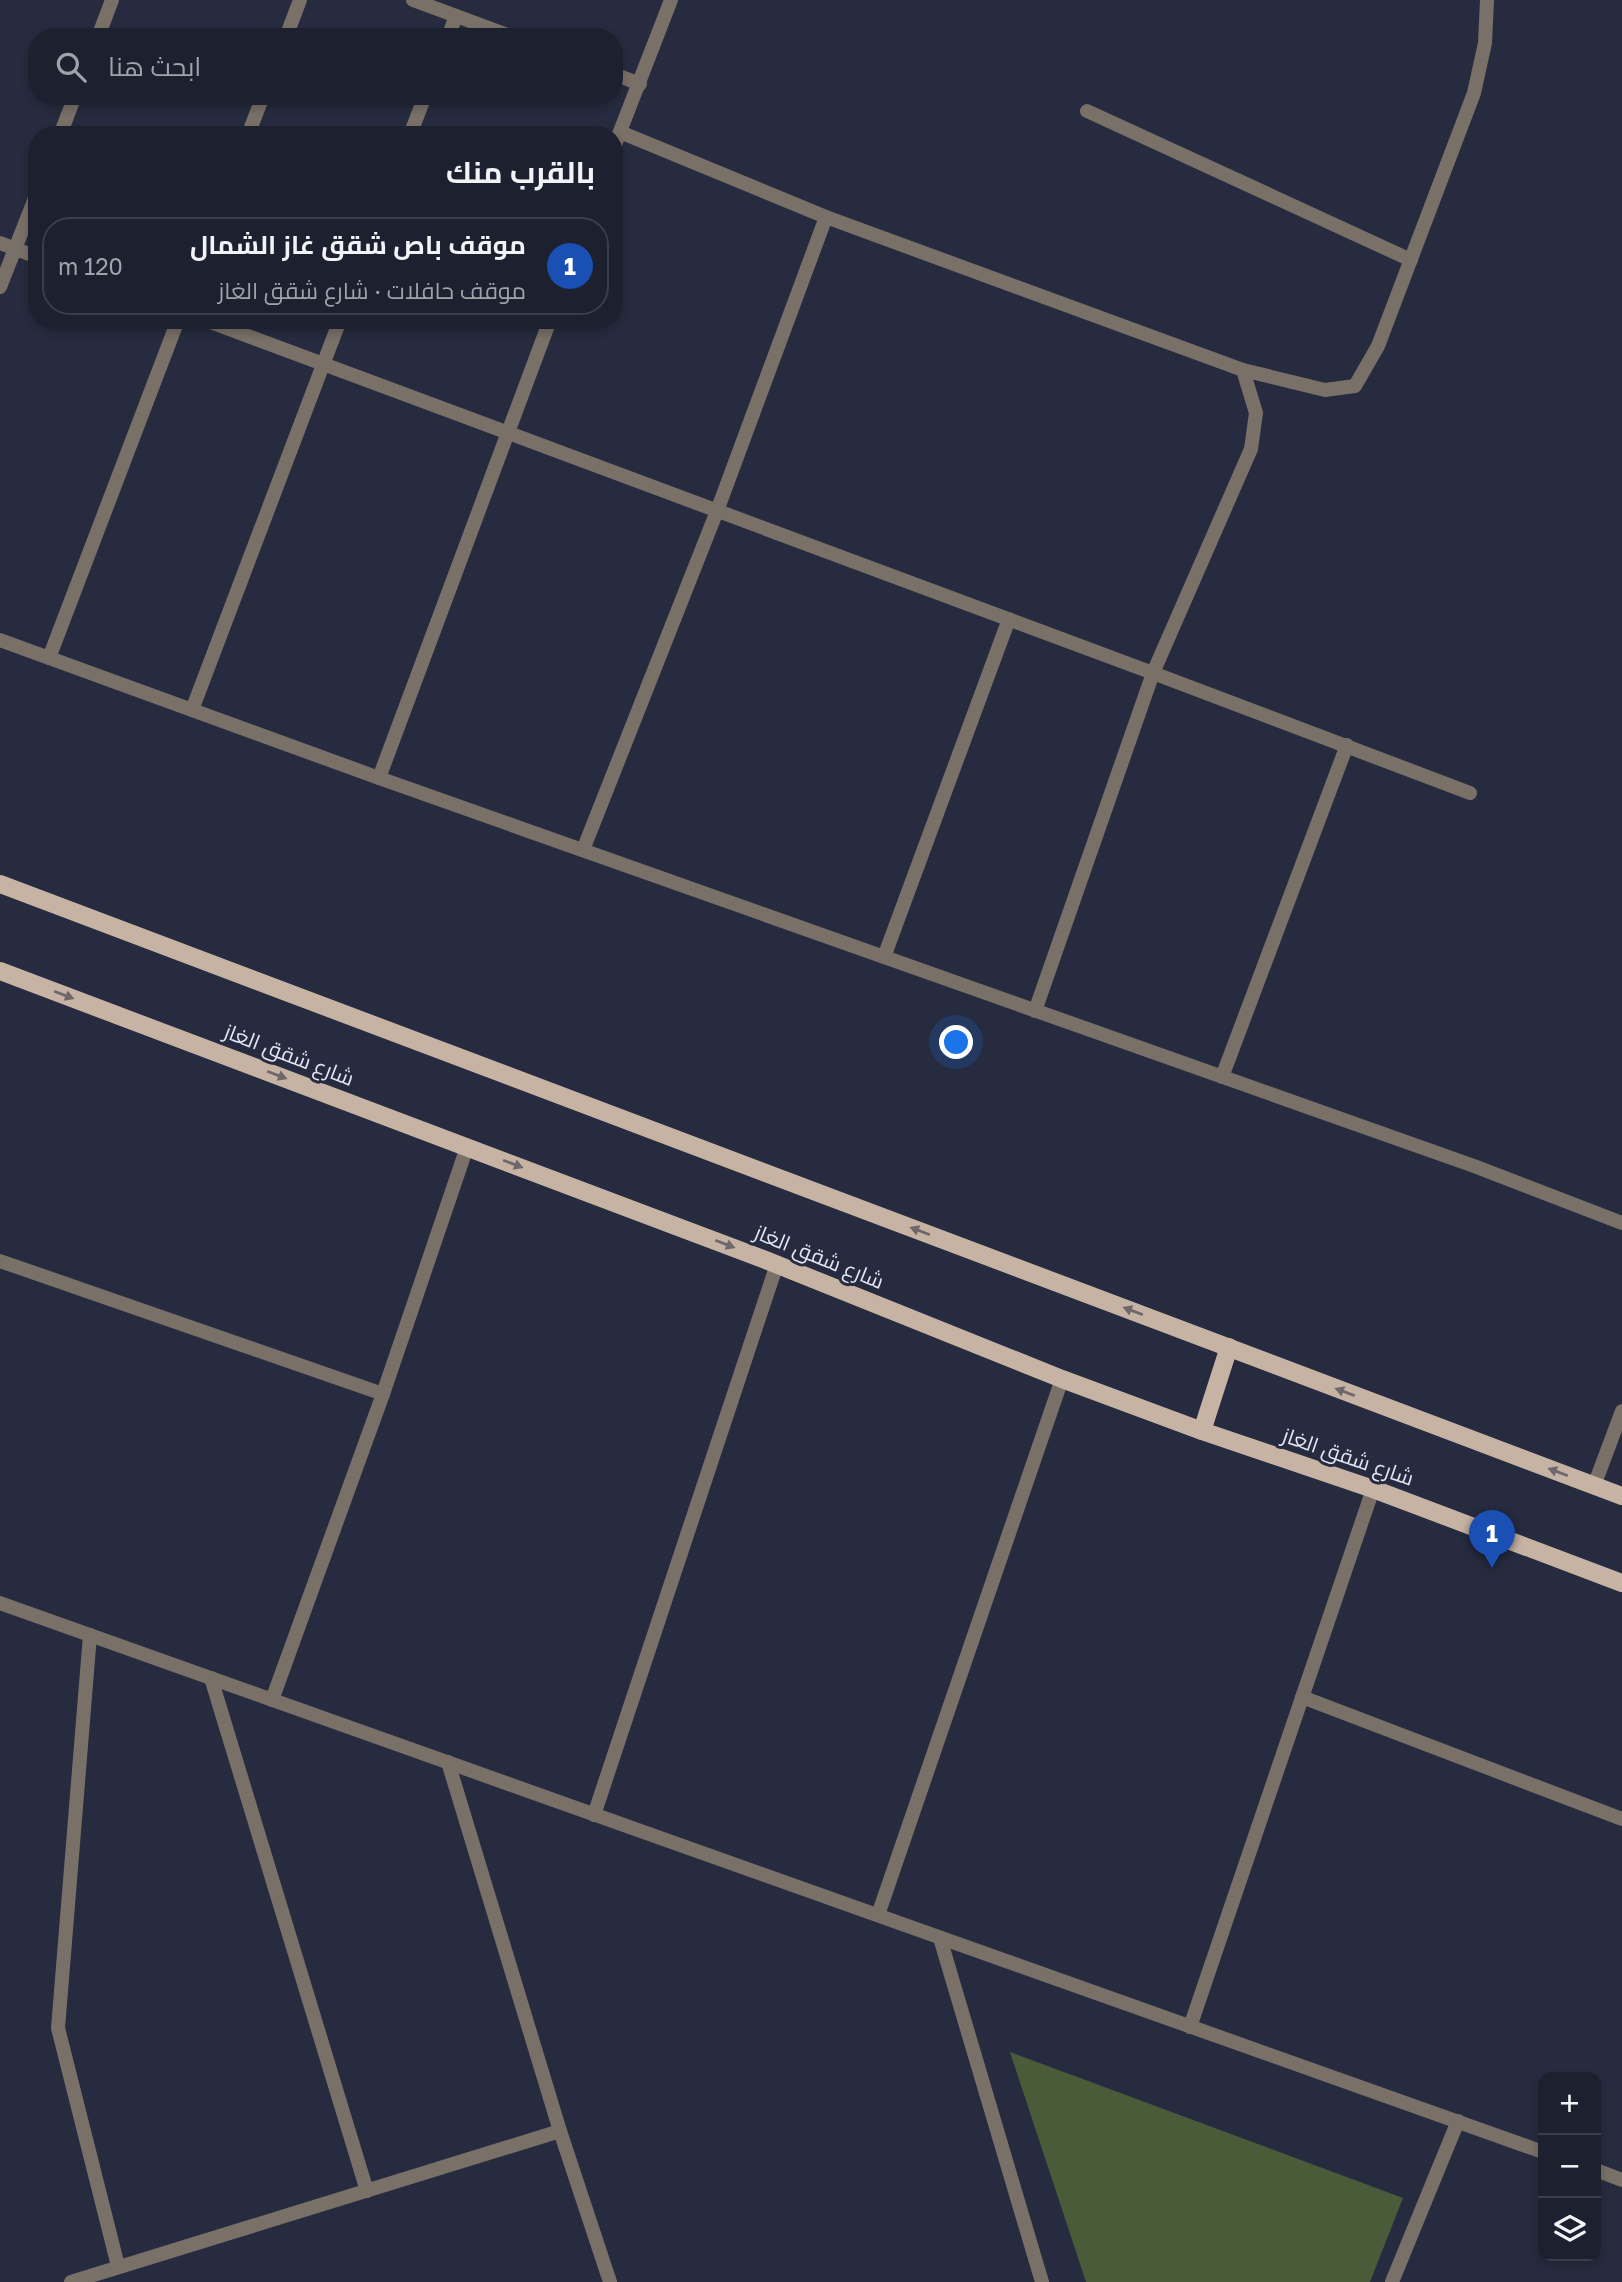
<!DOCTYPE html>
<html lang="ar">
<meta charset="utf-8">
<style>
:root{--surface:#1c202f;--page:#292d3b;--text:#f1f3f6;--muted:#a0a3aa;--line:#3a3e4b;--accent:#8bbbb9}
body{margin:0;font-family:"Golos Text",Cairo,sans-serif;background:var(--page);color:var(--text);direction:rtl}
.controls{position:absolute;right:21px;bottom:21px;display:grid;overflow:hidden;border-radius:14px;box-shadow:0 4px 10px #0003}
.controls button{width:63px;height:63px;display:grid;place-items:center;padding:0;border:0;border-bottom:2px solid var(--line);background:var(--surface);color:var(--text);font:35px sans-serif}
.you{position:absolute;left:957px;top:1043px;width:24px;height:24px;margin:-18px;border:5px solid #fff;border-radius:50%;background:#1a73e8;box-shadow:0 0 0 10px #1a73e833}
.badge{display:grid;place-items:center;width:46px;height:46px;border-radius:50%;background:var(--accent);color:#fff;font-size:23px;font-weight:700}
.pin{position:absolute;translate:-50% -58px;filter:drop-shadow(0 2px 4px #0008)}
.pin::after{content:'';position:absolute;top:37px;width:24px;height:21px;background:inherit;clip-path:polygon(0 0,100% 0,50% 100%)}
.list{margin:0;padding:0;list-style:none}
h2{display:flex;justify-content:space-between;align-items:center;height:91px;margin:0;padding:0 28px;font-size:30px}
h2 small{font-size:23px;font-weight:400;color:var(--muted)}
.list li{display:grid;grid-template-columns:46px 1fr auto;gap:21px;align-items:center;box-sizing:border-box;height:98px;margin:0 14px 14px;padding:0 14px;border:2px solid var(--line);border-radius:28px}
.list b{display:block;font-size:26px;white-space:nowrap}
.list p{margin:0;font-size:23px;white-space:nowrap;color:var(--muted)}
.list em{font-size:23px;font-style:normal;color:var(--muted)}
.icon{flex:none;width:38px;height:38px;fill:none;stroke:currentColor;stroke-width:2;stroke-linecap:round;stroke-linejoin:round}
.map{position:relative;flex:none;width:1622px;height:2282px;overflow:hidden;direction:ltr}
.search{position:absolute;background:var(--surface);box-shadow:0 4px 10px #0003;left:28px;top:28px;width:595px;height:77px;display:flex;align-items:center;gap:18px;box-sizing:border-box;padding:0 24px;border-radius:28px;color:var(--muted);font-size:26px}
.panel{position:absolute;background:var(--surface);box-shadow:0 4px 10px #0003;left:28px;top:126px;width:595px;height:203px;border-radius:28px;direction:rtl}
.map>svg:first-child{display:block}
</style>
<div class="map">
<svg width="1622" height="2282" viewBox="0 0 1622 2282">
<rect width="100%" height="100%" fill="#262b3f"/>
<path fill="#4a5b39" d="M1010,2052L1403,2198L1370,2282H1086Z"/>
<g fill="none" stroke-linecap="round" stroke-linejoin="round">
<g stroke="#797068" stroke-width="14">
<path d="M413,0L513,37"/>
<path d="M98,37L112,0"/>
<path d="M286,37L300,0"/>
<path d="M448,37L456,16"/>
<path d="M614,74L640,84"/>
<path d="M1087,111L1411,260"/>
<path d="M620,132L826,217L1243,370L1256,413L1251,449L1153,673L1035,1011"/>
<path d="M60,135L75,96"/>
<path d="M248,135L263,96"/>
<path d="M410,135L425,96"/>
<path d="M614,147L671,0"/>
<path d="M0,243L37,257"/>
<path d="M0,287L37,193"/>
<path d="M205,320L1153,673L1470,793"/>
<path d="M1243,370L1325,390L1355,386L1378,346L1474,93L1485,43L1487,0"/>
<path d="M0,640L379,778L1474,1166L1622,1223"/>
<path d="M49,658L178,320"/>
<path d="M192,710L340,320"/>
<path d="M379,778L550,320"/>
<path d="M583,850L717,511L826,217"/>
<path d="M884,957L1009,619"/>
<path d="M1222,1077L1347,745"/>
<path d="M0,1261L383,1394"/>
<path d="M1594,1486L1622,1411"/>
<path d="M0,1603L1543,2152"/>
<path d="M90,1635L58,2028L118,2266"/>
<path d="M211,1678L367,2191"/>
<path d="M1302,1697L1622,1819"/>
<path d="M272,1700L383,1394L467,1147"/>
<path d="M448,1762L560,2131L610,2282"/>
<path d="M594,1815L777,1264"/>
<path d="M878,1915L1062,1379"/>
<path d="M940,1938L1042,2282"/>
<path d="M1190,2027L1373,1489"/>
<path d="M1596,2170L1622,2180"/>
<path d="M71,2282L560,2131"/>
<path d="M1392,2282L1458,2121"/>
</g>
<g stroke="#c7b3a3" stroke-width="18">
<path d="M0,884L1622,1496"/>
<path d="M0,971L768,1261L1062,1379L1202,1431L1373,1489L1622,1583"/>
<path d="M1202,1431L1229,1347"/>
</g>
</g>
<defs><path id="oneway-solid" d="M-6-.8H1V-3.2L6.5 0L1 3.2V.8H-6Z" transform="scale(1.75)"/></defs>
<g fill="#6e686c">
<use href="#oneway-solid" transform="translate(64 995) rotate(21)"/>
<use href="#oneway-solid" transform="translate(277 1075) rotate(21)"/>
<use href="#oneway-solid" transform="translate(513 1164) rotate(21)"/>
<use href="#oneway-solid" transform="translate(920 1231) rotate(-159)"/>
<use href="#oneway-solid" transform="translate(725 1244) rotate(21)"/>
<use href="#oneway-solid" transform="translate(1133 1311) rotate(-159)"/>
<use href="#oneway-solid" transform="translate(1345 1392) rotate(-159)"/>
<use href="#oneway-solid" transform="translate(1558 1472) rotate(-159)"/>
</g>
<g text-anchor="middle" stroke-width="6" stroke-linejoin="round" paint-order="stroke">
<g font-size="21" fill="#e3e7f4" stroke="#262b3f">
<text transform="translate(289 1055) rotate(21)" y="7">شارع شقق الغاز</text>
<text transform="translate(819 1257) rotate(22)" y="7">شارع شقق الغاز</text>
<text transform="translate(1348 1457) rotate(19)" y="7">شارع شقق الغاز</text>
</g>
</g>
</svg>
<div class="controls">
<button>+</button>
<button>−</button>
<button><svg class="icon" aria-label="layers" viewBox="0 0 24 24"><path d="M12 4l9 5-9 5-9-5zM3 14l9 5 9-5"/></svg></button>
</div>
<div class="you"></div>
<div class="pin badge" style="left:1492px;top:1568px;background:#1a4fb4">1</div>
<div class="search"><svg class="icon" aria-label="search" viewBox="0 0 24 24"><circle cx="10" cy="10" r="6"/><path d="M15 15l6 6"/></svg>ابحث هنا</div>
<section class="panel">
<h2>بالقرب منك<small></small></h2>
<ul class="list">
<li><span class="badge" style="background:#1a4fb4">1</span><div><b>موقف باص شقق غاز الشمال</b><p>موقف حافلات · شارع شقق الغاز</p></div><em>120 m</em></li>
</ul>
</section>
</div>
